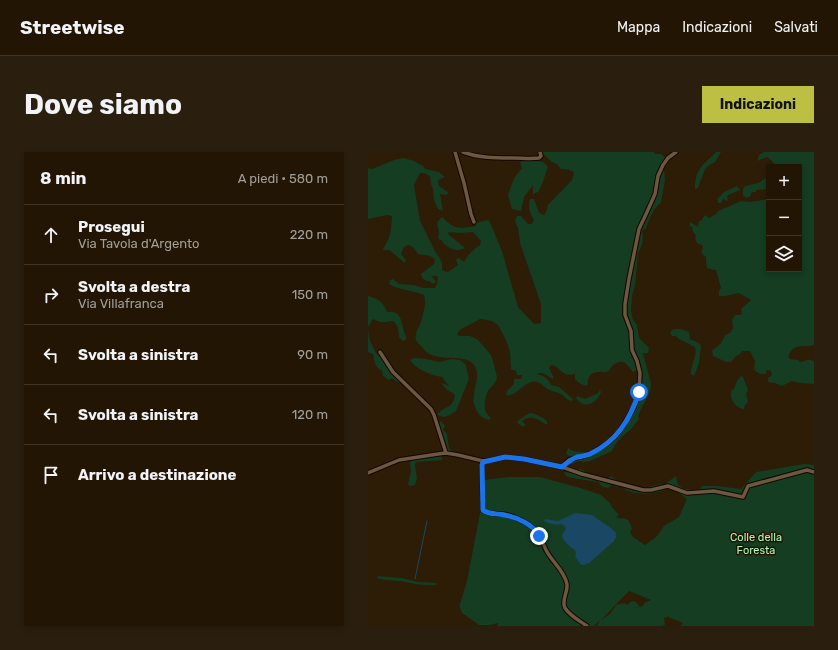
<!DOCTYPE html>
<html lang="it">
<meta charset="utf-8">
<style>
:root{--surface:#221504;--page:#2a1e0e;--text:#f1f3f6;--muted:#a29f9a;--line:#3f3426;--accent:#bdbf43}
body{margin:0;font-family:Rubik,sans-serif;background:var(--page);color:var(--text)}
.controls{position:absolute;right:12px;top:12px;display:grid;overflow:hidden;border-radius:0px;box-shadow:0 2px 6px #0003}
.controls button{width:36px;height:36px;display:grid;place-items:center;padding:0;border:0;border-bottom:1px solid var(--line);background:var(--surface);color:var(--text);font:20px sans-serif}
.stop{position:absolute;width:12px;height:12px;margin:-9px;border:3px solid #1a73e8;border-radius:50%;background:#fff}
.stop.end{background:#1a73e8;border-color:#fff;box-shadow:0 1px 4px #0008}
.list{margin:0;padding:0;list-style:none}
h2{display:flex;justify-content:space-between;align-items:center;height:52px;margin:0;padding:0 16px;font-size:17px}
h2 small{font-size:13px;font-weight:400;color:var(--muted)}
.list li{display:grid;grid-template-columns:26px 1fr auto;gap:12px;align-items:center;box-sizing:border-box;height:60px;padding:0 16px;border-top:1px solid var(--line)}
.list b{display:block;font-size:15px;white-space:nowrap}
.list p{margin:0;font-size:13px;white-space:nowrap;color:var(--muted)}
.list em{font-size:13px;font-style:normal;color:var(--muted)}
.icon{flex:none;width:22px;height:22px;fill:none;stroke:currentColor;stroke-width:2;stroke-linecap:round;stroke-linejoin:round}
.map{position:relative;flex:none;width:446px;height:474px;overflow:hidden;border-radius:0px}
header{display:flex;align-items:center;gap:24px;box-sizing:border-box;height:56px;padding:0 20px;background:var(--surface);border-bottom:1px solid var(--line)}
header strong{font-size:19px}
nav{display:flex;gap:22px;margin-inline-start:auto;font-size:14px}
.intro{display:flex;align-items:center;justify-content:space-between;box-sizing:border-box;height:96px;padding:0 24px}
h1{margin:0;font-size:28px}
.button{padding:10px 18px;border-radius:0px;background:var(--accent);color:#111;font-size:14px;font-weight:700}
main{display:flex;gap:24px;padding:0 24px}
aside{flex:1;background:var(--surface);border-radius:0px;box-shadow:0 2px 6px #0003}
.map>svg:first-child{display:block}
</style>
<header>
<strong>Streetwise</strong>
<nav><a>Mappa</a><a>Indicazioni</a><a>Salvati</a></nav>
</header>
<div class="intro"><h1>Dove siamo</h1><a class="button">Indicazioni</a></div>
<main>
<aside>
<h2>8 min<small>A piedi · 580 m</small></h2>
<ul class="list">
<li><svg class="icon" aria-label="ahead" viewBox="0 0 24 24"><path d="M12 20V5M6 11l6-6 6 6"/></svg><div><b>Prosegui</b><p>Via Tavola d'Argento</p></div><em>220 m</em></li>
<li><svg class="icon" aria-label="right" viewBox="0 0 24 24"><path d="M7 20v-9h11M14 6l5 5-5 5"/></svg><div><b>Svolta a destra</b><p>Via Villafranca</p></div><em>150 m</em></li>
<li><svg class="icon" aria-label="left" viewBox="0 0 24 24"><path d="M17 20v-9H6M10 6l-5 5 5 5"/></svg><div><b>Svolta a sinistra</b></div><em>90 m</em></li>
<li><svg class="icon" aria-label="left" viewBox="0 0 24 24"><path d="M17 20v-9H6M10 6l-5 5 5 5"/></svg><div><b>Svolta a sinistra</b></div><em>120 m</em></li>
<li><svg class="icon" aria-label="arrive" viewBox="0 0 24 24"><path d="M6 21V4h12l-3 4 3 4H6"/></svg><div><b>Arrivo a destinazione</b></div></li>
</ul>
</aside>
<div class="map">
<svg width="446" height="474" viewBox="0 0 446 474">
<rect width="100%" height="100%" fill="#2d1c06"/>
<g fill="#143d22" fill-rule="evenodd">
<path d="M173,0H286L287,2H293L301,9L296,17L297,28L293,50L286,58L281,68L278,76L274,79C276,85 274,96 270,101L267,134L264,144L263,159L265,168L269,173L271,186L281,196L280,201H275L283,232C283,240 279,246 275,253C273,257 271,261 270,265L271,267C268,270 266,274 263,277C255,284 248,289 244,299L222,309L216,310L211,309L204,312H200L198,308L201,306H204V305L198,302L200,296C207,302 218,299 226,302C236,296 253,285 253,273C262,271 262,266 266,258L264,254L267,246L268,232L270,226L269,218L265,220C259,212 254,205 244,214C242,217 241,220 237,220C235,221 233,219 231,220C223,220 219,225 220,232L218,234L211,231L207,227V222C193,226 193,214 183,213L181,216L185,224V227C179,224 175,219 169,222C176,224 180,226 183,233L191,235L205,247L204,249C197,248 197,243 191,241C187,240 183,239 180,237C176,235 173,231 169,230C156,227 150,245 138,243L139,239L146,232V227H153L154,223H149L148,219L143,217L142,200L138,188L130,173L124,169L112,167L92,178L89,182L91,184H102L109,187L119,198L124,205L129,225C128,232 123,234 120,239C117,244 116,253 117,258C118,261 121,264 123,266L121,268C114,266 111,264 108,257C100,242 115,226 106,213C96,199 67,214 54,195C52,193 49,190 48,188C46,182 51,175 53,170C55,162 59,152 56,143C45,138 33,139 21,132L22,128L25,127L31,132L46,133L56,136H67L69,132L70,125L69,124H63L66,127L68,130L65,132L61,129H59L55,127L53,122L66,112L67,107L62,104L50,102L45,95L40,93L36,95L33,102L38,108L37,111C31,107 27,102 21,98H16L15,97C23,84 23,80 24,64L19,63L0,67V16L4,17L26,8L36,6L46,9L55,14L57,17L71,20L77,25L72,27L70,29L71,34L81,41L78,43L72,42L75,59L70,57L66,48L65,37L63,32L62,24L56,21H52L46,33L52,69L67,99L74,110V118L80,120L90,113L88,107L91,106L96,110C100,102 105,98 112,93L113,89L105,80L91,81L81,80L80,82L97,96C87,101 81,96 74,90L75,89L70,87L71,81L69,70L74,65C87,78 91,77 108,74L107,71L121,68L134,99L150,155L166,172L173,171V152L152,91L150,76L147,69L149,64H153L160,72H164L166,68C161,60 160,55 162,47H166L171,61L176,63L178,60L180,53L204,28L206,20L199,17H193L189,12L184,10Z"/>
<path d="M348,0H353L347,10L340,14L337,17L330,36L327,37C327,16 335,14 348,0Z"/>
<path d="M396,0H446V193C437,196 427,191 422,201C420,204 420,204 422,207L430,208L432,210C439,209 439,206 446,209V232L432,231L424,229L414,234L407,231L400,230V226L404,223L403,219L399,218L398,222H392L386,218L387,209L382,199H374L372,202L368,204L363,210H358L345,204L344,199C353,191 352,194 357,183L362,181L365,176L364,168L367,163H371L374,162L373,157C376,153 380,152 383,148L371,141C363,142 358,145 351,144V139L353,136L348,118H346L339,116L338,110V105L335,103L333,99L335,97V94L329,91L327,86L328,84C326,81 324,79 324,75L322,74V70L330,75L331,69H333L337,63L341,66L349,61L350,59L373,49L382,50L401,47V117H431V15H408L404,9L399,5L389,9L391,3Z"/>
<path d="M154,9C163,9 175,6 180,15L178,20L175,30L170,40L165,42V33L156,45L153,59L144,57L140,43L146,26L154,16L152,11Z"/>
<path d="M401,24V38L400,37L388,38V40H384L382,44L379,46L375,44V37L377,34L390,31Z"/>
<path d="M369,34L372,38L360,43L359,45L360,47L359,49L355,47L353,51H350L349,47L356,40Z"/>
<path d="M0,144C10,147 15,149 19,160C34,158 32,168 36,179C37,183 39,183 38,188L35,189L31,185C31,179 30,173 25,169C15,170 14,172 5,167L0,175L1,186L3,191L8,201L17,210L32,232L24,226L21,228L15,224L14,219C6,214 7,211 5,202L0,200Z"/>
<path d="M306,177H313L321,180L322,187L331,191L333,194L331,211L326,224L323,222C322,213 330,204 327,195L311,187L308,184H304L302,180Z"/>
<path d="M46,206L58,207L72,210L83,207L92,208L98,213L101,227L88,259L82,263L76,265L69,263C77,252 84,259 87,243L85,241L79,238L73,231L81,234L76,228L75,225C66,225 46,216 42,208Z"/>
<path d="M373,224L375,225L380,238L378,242L380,250L377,253L376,257C367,256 360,245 364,238L366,237L369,229Z"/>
<path d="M232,238L233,240C229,252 216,258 208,246L209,244L217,247L230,241Z"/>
<path d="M162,261C169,262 174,265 179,269V272H177C169,266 162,263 154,269L157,272V274C154,275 151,273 149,270C153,266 157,264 162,261Z"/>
<path d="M73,269L77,274L75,278L79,282L81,296L86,301L84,305L79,301L70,272Z"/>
<path d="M47,303L53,304L70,303L73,304L75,308L48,310L47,313L49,326L47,333L42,334L40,332L43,319L42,311Z"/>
<path d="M437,312L446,313V474H312L315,471L300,465L301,464L296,466L297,473L293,474H229L232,468L226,474H130V471L122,473H111L94,461L92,456V452L99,429L112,361L116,356V328L140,325H172L216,337L233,343L242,351L244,355L251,363L248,365C253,368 256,365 260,368C262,370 263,375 264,377L262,380L265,385L277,393L289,384L296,374L311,365L319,347L306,337L300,336C290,343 263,344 254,335L255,332L257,331L275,336L293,332H297L308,324L310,333L316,337H321L327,343L330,341L334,334H349L373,337L388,320ZM261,439L283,448L276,451V453L272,455L267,449L262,450L260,453L256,451L248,453L242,462L234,467Z"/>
<path d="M211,317L216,318L217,323L223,325V322L231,324L233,328L238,327L243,324L250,329L252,331L250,335H248L245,331L243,333V334L240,336L235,335L230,330L204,326L198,324L196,321L198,320L208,322Z"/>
<path d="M10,424L34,426L50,430L69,431L68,433C61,433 49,433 43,431C39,431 35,429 31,429C22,428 18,429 9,426Z"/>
</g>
<path fill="#1a4764" d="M207,361L224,363L244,377L248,381V385L246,389L221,411L215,413L212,412L207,404L208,402L207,398C202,395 195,389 194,384C194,382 197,378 198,377L197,374L194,372C187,373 182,372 176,369L177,367L190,369Z"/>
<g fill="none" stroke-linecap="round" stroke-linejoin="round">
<path stroke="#1a4764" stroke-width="1" d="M47,427L59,369"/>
<g stroke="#150600" stroke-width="5.5">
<g id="minor">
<path d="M87,0L96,31L103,62L106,70"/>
<path d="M95,0C111,6 128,6 146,6C154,6 163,7 171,6L173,4L172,0"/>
<path d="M12,200L25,220L63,257L66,263L78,301"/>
<path d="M115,309L114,313L115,358C120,363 128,361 135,362C146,364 161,371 168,379C173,384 175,392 178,398C184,410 196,418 199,432C200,441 193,448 197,456C202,464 212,469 219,474"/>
<path d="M194,315L201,308L208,306L220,303L240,291L250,281L255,274L266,255L271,240L272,221L269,209L264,198L263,179L257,163V152L261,127L271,77L279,60L287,42L290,24L295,13L300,6L308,0"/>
<path d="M0,321L31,308L70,302L78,301L90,303L115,309L124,308L137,305L156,307L194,315L214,322L275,338H283L300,334L319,341L346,339L375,345L380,334L439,318L446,320"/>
</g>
</g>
<use href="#minor" stroke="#6c5740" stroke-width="3.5"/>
</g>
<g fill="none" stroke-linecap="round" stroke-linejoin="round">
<path stroke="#1a73e8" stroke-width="5" d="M171,384C166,373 149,365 136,363C129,361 121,363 115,358L114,313L115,310L124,308L137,305L156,307L194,315C199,311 203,307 209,305C213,304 218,304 222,302C249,289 262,268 271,240"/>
</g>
<g text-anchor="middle" stroke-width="3" stroke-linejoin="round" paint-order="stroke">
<g font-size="11" fill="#a7fbbe" stroke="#231200">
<text x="388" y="389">Colle della<tspan x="388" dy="13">Foresta</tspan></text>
</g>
</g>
</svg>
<div class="controls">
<button>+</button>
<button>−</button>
<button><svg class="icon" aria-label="layers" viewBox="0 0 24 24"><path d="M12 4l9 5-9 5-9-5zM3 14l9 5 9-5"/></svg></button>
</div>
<div class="stop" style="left:271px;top:240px"></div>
<div class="stop end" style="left:171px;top:384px"></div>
</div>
</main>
